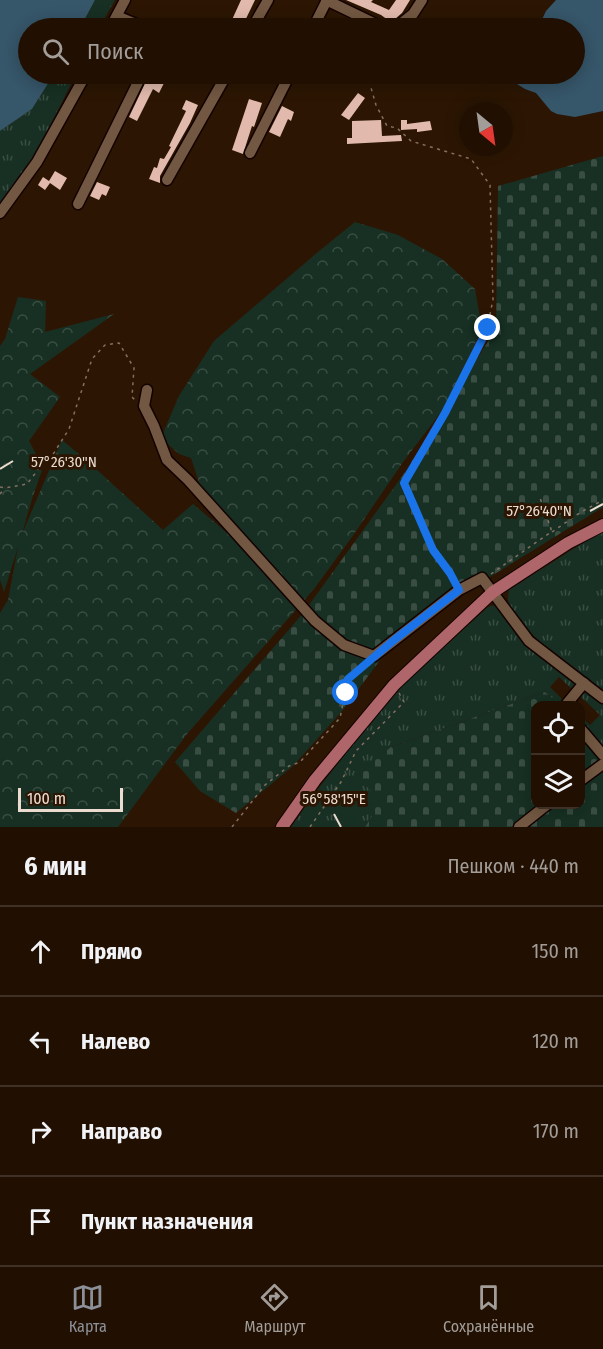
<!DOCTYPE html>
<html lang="ru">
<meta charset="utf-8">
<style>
:root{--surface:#211002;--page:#29190c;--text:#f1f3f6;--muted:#a29d99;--line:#3e3024;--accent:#8c9099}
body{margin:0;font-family:"Fira Sans Condensed",sans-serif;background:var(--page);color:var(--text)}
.controls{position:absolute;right:18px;bottom:18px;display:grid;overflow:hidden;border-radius:12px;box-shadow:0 3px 15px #0003}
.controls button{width:54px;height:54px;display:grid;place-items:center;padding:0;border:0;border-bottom:2px solid var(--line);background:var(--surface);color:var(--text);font:30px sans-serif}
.compass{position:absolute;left:459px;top:102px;width:54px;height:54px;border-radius:50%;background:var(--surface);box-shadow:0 3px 15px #0003;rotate:151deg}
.scale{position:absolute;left:18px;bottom:15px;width:105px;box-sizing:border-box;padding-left:6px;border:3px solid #ecdcd0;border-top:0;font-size:16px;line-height:21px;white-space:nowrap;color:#ecdcd0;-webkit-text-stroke:4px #2c1603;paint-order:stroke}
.stop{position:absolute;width:18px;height:18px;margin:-14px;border:4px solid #1a73e8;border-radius:50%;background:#fff}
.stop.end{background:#1a73e8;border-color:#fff;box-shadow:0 2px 6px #0008}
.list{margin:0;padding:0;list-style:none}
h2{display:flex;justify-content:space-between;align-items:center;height:78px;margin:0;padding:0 24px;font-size:26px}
h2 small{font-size:20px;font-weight:400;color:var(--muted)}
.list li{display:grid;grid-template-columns:39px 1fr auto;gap:18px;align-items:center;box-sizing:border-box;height:90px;padding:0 24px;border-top:2px solid var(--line)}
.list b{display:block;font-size:22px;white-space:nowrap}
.list em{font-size:20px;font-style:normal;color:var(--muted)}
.icon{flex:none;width:33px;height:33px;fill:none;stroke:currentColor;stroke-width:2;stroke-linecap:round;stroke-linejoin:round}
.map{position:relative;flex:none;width:603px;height:827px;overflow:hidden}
.search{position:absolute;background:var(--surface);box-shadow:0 3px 15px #0003;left:18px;right:18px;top:18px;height:66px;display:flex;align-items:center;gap:15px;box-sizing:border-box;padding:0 21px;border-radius:33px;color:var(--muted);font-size:22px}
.sheet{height:438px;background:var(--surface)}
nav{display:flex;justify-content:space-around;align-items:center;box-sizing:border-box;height:84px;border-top:2px solid var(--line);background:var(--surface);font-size:16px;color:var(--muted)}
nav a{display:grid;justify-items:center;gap:3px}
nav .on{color:var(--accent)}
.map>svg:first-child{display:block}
</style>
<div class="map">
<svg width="603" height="827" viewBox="0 0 603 827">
<defs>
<pattern id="grass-tufts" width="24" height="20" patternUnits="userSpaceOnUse" patternTransform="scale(1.5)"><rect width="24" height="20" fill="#173023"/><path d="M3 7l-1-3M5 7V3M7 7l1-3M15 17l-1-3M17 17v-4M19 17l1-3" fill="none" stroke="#394d42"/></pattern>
<pattern id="forest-crowns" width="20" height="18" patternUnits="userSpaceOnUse" patternTransform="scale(1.5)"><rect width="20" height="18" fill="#173023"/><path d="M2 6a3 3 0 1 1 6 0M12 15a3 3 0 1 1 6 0" fill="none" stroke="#394d42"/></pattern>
<pattern id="cemetery-stones" width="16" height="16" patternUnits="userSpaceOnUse" patternTransform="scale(1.5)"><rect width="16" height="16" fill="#173023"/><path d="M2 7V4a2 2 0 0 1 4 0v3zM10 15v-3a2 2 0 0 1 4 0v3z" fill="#394d42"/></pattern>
</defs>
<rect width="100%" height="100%" fill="#2c1603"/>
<g fill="url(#grass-tufts)">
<path d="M95,0H115L99,28H80Z"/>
<path d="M54,74H76L33,160L0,207V131L32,109Z"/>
<path d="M603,532V693L551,653L528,630L509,605L508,597L509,590L578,546Z"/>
<path d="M495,605L500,606L579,683L573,690L559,677L550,687L564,701L560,705L545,692L391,747L375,794V812L365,827H291L318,789L360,735L403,685L488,607Z"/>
<path d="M586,690L603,702V749L581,726V716L590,725L600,715L580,696Z"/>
</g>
<path fill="url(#forest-crowns)" d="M355,222L398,235L442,259L475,289L482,329L447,404L403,462L354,534L314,589L187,734L118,827H0V613L8,600L18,547L4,592L0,580V346L5,339L18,297L46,301L45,332L114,314L30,374L60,397L29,441L43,467L32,499L22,534L62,440L86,460L163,530L193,504L245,548L203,494L191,458L179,454L161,438L179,396L214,341L318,252Z"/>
<g fill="url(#cemetery-stones)">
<path d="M603,156V507L472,588L386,652L343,710L293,766L236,813L200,791L175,762L304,612L403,475L496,329L498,186Z"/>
<path d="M545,692L560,705L536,706V804H580L581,726L603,749V827H365L375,812V794L358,779L364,769L391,747Z"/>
</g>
<g fill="#365669">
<path d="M0,0H95L80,28H28V74H54L32,109L0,131Z"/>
<path d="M556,0H603V111L575,117L557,114L551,111L536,93L525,89L517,84L518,77L522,74H574V28H538L546,11Z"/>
</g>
<g fill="#e1baad">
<path d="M241,0H255L242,27L231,22Z"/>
<path d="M346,0H373L371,2L389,10L396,0H410L402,13L395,19L388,20L381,15Z"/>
<path d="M149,75L164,83L159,93L153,89L137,121L129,117Z"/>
<path d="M358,93L365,98L349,120L341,115Z"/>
<path d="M249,99L262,103L254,127L252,126L243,154L232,150Z"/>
<path d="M186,100L198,105L190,123L160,176V183L149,179L154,167L157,168L160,158L164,159L171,147L169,146L186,111L182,109Z"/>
<path d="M282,106L294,112L291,121L288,119L280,137L269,132Z"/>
<path d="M381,120L382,136L401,135L402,141L347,144V138H352V121Z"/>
<path d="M401,120H407V124L430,121L432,130L417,132V129L401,130Z"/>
<path d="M55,171L67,178L60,190L50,183L45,190L38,185L43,177L49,181Z"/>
<path d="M97,182L110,187L106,196L102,194L99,200L90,196Z"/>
</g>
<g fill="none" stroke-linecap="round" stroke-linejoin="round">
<g stroke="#140200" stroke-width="13">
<g id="minor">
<path d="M326,0L384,28L398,26L413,14L422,0"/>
<path d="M117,16L146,28"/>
<path d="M110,28L125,0"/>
<path d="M252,28L268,0"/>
<path d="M313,28L327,0"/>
<path d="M250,153L290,74"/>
<path d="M167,180L227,74"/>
<path d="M78,204L142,74"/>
<path d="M0,213L37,162L86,74"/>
<path d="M147,390L144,406L154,426L167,460L188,480L315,621L344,645L374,656L459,590L482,578L529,641L603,698"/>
<path d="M565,706L584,683"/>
<path d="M580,728L603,755"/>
<path d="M580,781L603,764"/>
<path d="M519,827L548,804"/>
</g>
</g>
<g stroke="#140200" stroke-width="14">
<path id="major" d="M282,827L315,780L394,685L493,592L568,543L603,525"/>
</g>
<g stroke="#847061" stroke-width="1.5" stroke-dasharray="3 4.5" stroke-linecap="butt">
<path d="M367,74L376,105L387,126L397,128L411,141L471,159L490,185L493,300L487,328L445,413L404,483"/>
<path d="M403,478L419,518L433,550L455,581"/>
<path d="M0,487L5,488L27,484L44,462L52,456L69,429L92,359L105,345L119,343L134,368L132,397L135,400"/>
<path d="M0,494L5,488"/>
<path d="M552,532L581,512L603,500"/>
<path d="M491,574L551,532V529L539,495"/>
<path d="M232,827L265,785L289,766L300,762L340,718L348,679L368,662"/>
<path d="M310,827L341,782L356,751L404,702L399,693"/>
</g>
<use href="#minor" stroke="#725842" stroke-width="10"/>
<use href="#major" stroke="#af666a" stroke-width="12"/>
</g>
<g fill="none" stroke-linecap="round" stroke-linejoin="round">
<path stroke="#1a73e8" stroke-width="8" d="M346,693L348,679L394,640L459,590L450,573L433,550L404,483L445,413L488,328"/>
</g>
<path fill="none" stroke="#ecdcd0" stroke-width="2" d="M0,469L13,461M590,511L603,504M334,814L341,827"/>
<g font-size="15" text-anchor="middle" fill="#ecdcd0" stroke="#2c1603" stroke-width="6" stroke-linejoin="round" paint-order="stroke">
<text x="64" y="467">57°26'30"N</text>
<text x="539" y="516">57°26'40"N</text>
<text x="334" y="804">56°58'15"E</text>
</g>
</svg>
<div class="controls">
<button><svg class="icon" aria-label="locate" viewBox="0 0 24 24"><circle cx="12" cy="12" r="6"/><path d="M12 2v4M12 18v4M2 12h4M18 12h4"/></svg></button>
<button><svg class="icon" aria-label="layers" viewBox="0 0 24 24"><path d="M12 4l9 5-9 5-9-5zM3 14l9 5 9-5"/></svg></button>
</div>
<svg class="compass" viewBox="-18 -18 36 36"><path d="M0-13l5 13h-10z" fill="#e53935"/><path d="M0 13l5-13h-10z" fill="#a29d99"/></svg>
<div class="scale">100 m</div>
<div class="stop" style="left:346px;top:693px"></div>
<div class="stop end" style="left:488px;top:328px"></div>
<div class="search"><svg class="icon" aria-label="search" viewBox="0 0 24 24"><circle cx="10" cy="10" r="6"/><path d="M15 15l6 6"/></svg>Поиск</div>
</div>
<section class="sheet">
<h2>6 мин<small>Пешком · 440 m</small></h2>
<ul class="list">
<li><svg class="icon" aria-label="ahead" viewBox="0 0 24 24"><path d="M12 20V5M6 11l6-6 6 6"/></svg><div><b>Прямо</b></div><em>150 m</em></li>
<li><svg class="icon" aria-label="left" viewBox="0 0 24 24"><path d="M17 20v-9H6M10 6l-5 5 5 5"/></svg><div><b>Налево</b></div><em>120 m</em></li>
<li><svg class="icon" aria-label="right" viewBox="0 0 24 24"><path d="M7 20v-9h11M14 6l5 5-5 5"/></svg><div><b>Направо</b></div><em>170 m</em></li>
<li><svg class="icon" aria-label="arrive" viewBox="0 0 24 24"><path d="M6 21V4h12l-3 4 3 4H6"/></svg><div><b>Пункт назначения</b></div></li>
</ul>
</section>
<nav>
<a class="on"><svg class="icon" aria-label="map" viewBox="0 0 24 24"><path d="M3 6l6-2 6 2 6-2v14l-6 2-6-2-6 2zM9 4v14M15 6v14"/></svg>Карта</a>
<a><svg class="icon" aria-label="directions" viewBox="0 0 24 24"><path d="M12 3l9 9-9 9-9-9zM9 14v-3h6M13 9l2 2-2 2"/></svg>Маршрут</a>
<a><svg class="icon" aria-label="saved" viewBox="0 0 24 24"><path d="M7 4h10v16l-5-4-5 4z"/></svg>Сохранённые</a>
</nav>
